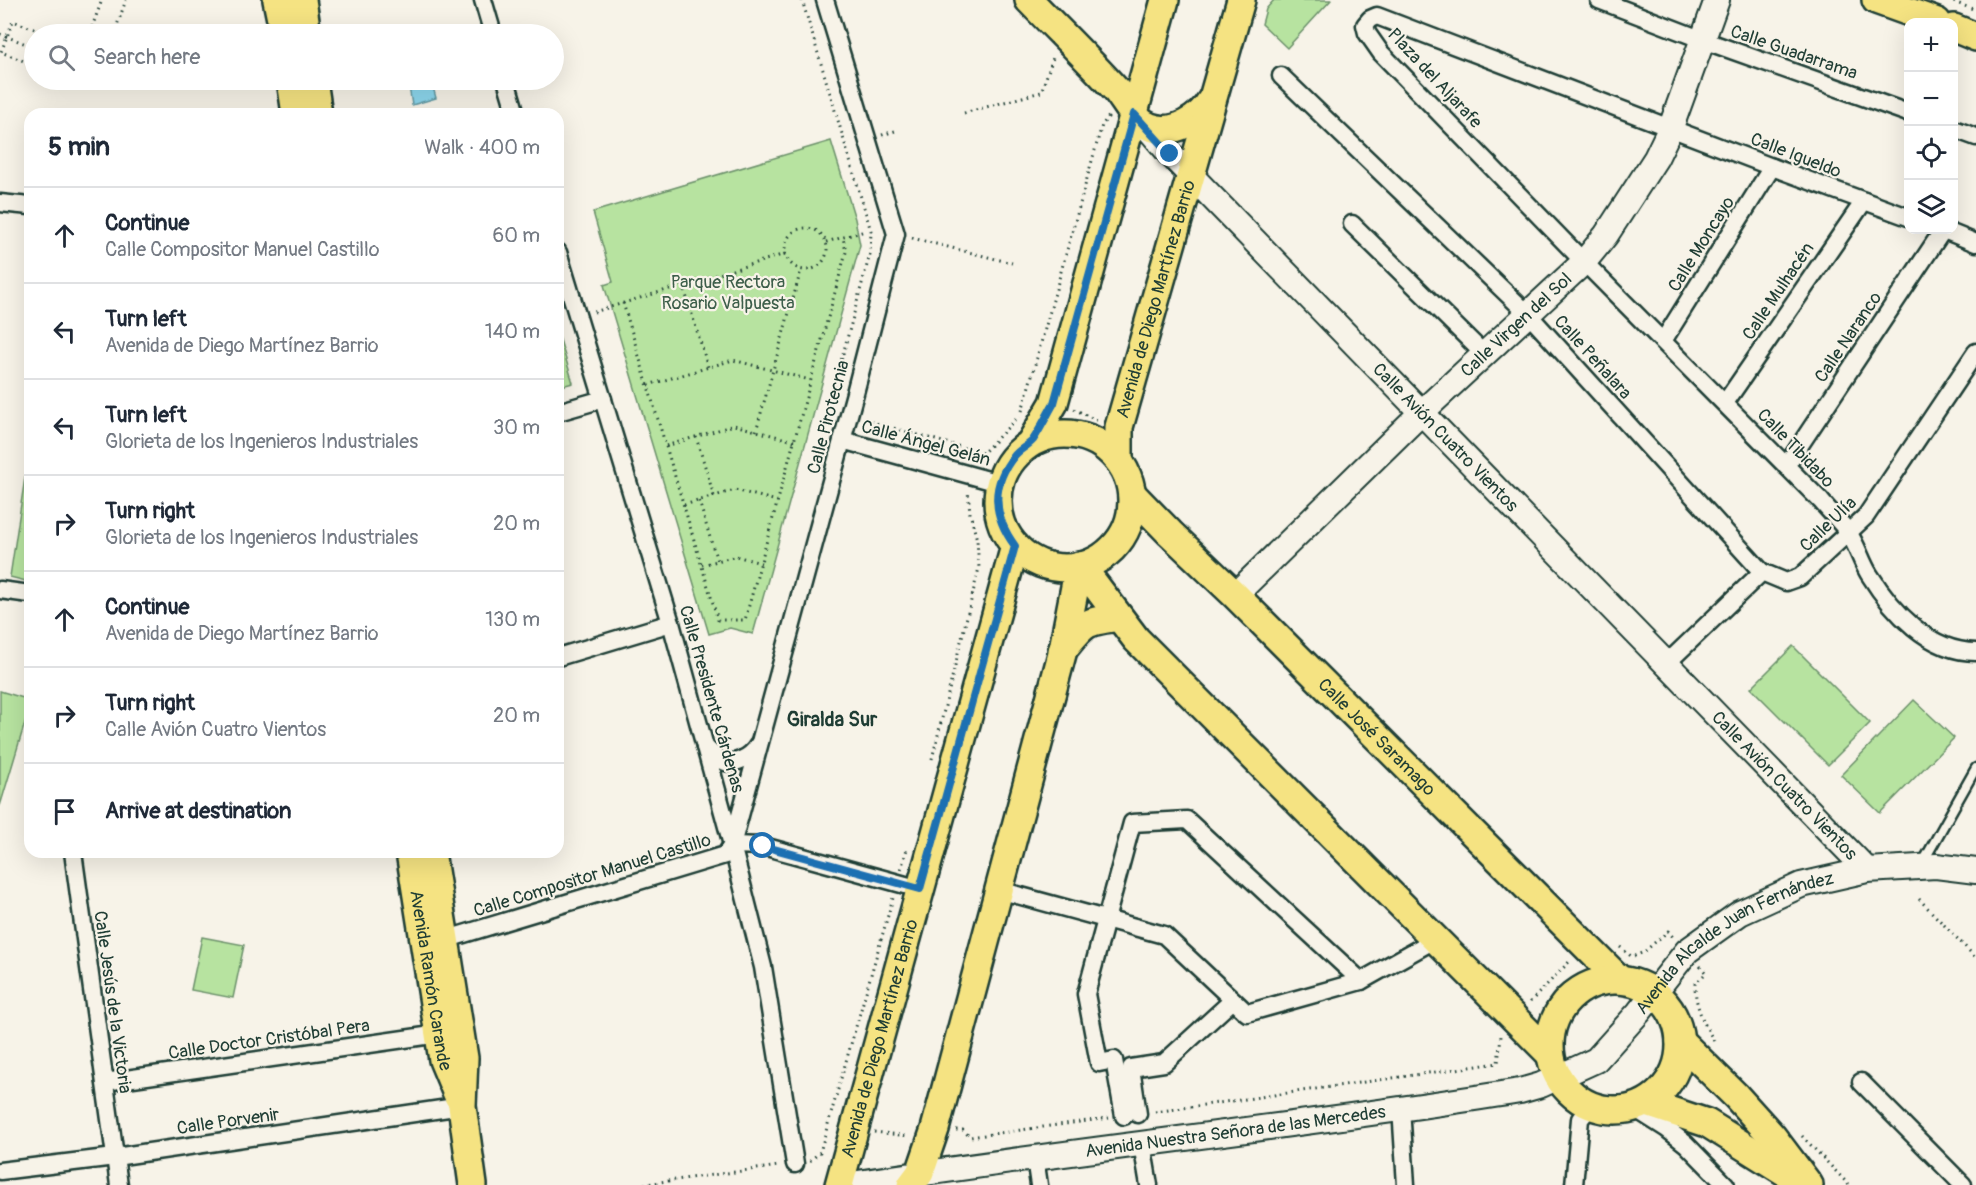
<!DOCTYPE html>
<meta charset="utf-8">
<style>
:root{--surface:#fff;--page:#f2f2f3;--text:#1f2937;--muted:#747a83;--line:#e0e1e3}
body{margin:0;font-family:Pangolin,sans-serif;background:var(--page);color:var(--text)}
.controls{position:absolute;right:18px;top:18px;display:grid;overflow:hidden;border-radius:12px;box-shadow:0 6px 24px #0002}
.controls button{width:54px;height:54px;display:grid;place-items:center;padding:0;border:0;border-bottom:2px solid var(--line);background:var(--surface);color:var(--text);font:30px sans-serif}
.stop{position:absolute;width:18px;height:18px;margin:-14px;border:4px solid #1f6fb2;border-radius:50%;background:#fff}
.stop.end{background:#1f6fb2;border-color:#fff;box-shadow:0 2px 6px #0008}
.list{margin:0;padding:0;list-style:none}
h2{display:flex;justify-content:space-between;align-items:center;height:78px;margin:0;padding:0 24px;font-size:26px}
h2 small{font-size:20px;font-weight:400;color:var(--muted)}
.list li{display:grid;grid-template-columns:39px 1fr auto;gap:18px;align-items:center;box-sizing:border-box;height:96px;padding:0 24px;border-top:2px solid var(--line)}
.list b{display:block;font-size:22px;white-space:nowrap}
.list p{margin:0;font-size:20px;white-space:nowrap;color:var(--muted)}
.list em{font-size:20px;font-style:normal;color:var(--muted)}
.icon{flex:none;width:33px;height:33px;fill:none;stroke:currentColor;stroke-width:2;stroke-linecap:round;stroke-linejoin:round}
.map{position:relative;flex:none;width:1976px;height:1185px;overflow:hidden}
.search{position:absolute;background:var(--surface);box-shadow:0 6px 24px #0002;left:24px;top:24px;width:540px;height:66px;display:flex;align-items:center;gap:15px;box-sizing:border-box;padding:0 21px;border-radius:33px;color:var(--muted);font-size:22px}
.panel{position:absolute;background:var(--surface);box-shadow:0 6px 24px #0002;left:24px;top:108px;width:540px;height:750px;border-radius:18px}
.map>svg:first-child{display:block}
</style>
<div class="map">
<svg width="1976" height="1185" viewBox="0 0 1976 1185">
<rect width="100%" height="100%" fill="#f7f3e8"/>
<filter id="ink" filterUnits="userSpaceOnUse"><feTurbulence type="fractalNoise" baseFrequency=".0167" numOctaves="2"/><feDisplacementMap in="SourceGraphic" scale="12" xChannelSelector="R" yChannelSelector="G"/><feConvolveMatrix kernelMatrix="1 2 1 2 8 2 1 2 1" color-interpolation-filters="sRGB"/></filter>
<g filter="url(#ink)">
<g fill="#b7e3a0" stroke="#6b906a" stroke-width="1.5">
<path d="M1274,0H1331L1287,48L1262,24L1266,9Z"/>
<path d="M831,141L855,219L860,245L753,634L730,628L709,634L604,285L613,282L593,212Z"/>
<path d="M558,333L573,383L558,387Z"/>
<path d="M26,471L30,472V582L10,577Z"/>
<path d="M1793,646L1870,723L1828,765L1751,688Z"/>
<path d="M0,691L30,700V706L0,806Z"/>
<path d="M1914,700L1954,738L1880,813L1841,775Z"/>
<path d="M202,937L244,945L233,998L191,990Z"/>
</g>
<path fill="#8dd7ed" stroke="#6199a3" stroke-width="1.5" d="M408,80H431L436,98L412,105Z"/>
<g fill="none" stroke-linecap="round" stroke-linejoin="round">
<g stroke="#1f3d34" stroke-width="13">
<path id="lane" d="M1922,864L1976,768"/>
</g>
<g stroke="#1f3d34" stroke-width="21">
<g id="street">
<path d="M483,0L493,34"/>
<path d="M1599,0L1703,40L1908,113"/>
<path d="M1281,76L1528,314L1762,572"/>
<path d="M506,80L516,114"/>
<path d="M1954,129L1976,137"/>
<path d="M0,203L30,206"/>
<path d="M1908,217L1772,167L1377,16L1370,19L1365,25L1367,33L1381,53L1584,262L1821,501C1830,512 1840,521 1848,532C1857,545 1861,561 1869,574C1892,611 1929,652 1976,652"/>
<path d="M1352,224L1485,355"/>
<path d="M1944,230L1976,243"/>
<path d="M558,252L671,623L732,845L763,967L795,1164"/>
<path d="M1663,341L1772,167"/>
<path d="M1725,403L1864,201"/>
<path d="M558,412L603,399"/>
<path d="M842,440L999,483"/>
<path d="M1786,466L1943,230"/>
<path d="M0,590L30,594"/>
<path d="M558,657L671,623"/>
<path d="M1666,664L1762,572L1786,582L1800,577L1866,516L1976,352"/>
<path d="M705,747C709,751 715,757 720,760C734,767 751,757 758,745"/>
<path d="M732,845L763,846L920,889"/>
<path d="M73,852L119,1185"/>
<path d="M999,890L1164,935L1247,1013L1361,981L1436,939"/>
<path d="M444,940L725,855L732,845L855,393L896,234L825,0"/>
<path d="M105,1082L439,1034"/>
<path d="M1861,1082L1963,1185"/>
<path d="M1401,1108L1406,1185"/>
<path d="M1634,1108L1667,1129L1686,1144L1726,1185"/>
<path d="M1138,1114L1131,1068L1164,1063L1233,1000"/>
<path d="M1124,1116L1114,1060L1099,1063L1086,994L1132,823L1187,820L1361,981"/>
<path d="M1142,1144L1149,1185"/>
<path d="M1035,1158L1039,1185"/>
<path d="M0,1171L115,1157L462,1106"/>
<path d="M1574,1185L1580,1119L1591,1106"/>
</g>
</g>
<g stroke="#1f3d34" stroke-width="28">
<g id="secondary">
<path id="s1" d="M1146,126L1170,154L1867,870"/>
<path id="s2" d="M1235,595L1422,412L1584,262L1606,235L1656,158L1671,127L1717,0"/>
<path id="s3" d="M845,1185C1070,1150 1296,1127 1520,1091L1541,1085L1596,1060L1639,1012L1687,951L1740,913L1801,885L1867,870L1936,866L1976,871"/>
</g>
</g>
<g stroke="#1f3d34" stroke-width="32">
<g id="primary">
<path d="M277,0L284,34"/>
<path d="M302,0L307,34"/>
<path d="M1029,0C1058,30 1088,59 1116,90C1126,102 1134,121 1150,127C1174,136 1200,119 1212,99"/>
<path d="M1876,0L1937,22"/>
<path d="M1954,28L1976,37"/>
<path d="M291,80L296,114"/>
<path d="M313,80L318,114"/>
<circle cx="1065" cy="501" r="67"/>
<path d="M1031,442L1054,403L1165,0"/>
<path id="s4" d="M1119,460V427L1241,0"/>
<path id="s5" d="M1132,494L1170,533L1235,595L1620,980"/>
<path d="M1081,566L1136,639L1549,1053"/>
<path d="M1062,651C1085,623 1082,622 1119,617"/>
<path id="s6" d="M410,852L443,1060L458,1096"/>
<path d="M431,852L464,1058L462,1106L473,1185"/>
<circle cx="1615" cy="1045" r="65"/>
<path d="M1680,1041L1736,1096L1772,1136L1809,1185"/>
<path d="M1647,1103L1707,1123L1795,1178"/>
<path id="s7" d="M839,1185L1015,546"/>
<path d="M911,1185L920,1173L935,1129L1062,654L1079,566"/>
</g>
</g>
<g stroke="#1f3d34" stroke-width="3" stroke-dasharray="1.5 4.5" stroke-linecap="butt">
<path d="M802,0L871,231L870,254L834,387L838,388"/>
<path d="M1948,0L1976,10"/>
<path d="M92,27L102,0"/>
<path d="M0,34L34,47"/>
<path d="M89,34L92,27L114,34L126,0"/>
<path d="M34,65L1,52L13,21L48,34"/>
<path d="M72,80L94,87L97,80"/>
<path d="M964,113L1041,92L1054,55"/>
<path d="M882,135L895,131"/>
<circle cx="806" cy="249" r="21"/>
<path d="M912,238L1012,263"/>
<path d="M826,242L865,231"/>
<path d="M683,285L708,367"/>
<path d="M623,303L718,620H745L846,252L843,237"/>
<path d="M594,312L785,254"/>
<path d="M648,385L733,360L810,380"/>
<path d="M1074,409L1098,421"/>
<path d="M1022,411L1102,125L1109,116"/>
<path d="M865,420L982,453"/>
<path d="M756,431L801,270"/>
<path d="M696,437L714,496"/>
<path d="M666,446L734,425L794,441"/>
<path d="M977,459L1019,416"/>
<path d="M699,501L717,561"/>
<path d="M684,505L735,490L777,501"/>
<path d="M702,565L736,556L761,563"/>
<path d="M932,759L979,568L977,540L970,513L968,491"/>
<path d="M901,869L907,849"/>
<path d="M1919,899L1976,958"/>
<path d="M1620,947L1632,957L1644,952L1668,931L1673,937"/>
<path d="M1700,966L1706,973L1695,984C1695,1006 1703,1022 1714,1041"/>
<path d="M1530,1002L1571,960"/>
<path d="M1155,1112L1498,1063L1501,1036"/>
<path d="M956,1130H963L970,1137L1109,1118"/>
<path d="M874,1132L909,1136"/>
<path d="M1802,1136L1849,1185"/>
<path d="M810,1161L820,1152L893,898"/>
<path d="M638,1185L779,1166"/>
</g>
<use href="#lane" stroke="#f7f3e8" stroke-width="8"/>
<use href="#street" stroke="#f7f3e8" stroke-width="16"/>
<use href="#secondary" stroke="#f7f3e8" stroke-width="24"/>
<use href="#primary" stroke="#f5e382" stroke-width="27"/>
</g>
</g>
<g fill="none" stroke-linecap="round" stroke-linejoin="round" filter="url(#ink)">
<path stroke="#1f6fb2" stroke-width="8" d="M763,846L920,889L1015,546C993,516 990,485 1015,455C1020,449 1028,446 1033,440C1041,428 1047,415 1054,403L1134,114L1170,154"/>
</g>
<g text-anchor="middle" stroke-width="4.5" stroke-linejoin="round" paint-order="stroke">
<g font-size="18" fill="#1f3d34" stroke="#f7f3e8">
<text transform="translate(1794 52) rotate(19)" y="6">Calle Guadarrama</text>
<text transform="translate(1435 78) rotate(47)" y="6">Plaza del Aljarafe</text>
<text transform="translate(1796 155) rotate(21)" y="6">Calle Igueldo</text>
<text transform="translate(1701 244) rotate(-58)" y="6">Calle Moncayo</text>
<text transform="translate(1778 291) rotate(-56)" y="6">Calle Mulhacén</text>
<text dy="6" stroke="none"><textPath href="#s4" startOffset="166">Avenida de Diego Martínez Barrio</textPath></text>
<text dy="6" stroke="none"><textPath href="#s2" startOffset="390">Calle Virgen del Sol</textPath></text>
<text transform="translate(1848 337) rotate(-56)" y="6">Calle Naranco</text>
<text transform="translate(1593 357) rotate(48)" y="6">Calle Peñalara</text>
<text transform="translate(828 417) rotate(-75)" y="6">Calle Pirotecnia</text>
<text dy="6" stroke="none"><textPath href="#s1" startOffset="432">Calle Avión Cuatro Vientos</textPath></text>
<text transform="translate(926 443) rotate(15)" y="6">Calle Ángel Gelán</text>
<text transform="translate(1796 448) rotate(46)" y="6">Calle Tibidabo</text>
<text transform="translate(1828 524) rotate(-44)" y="6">Calle Ulía</text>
<text transform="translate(712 699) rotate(74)" y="6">Calle Presidente Cárdenas</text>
<text dy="6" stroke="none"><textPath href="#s5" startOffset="345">Calle José Saramago</textPath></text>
<text dy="6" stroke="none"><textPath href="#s1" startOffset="918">Calle Avión Cuatro Vientos</textPath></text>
<text transform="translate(592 875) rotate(-17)" y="6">Calle Compositor Manuel Castillo</text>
<text dy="6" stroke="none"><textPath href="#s3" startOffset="950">Avenida Alcalde Juan Fernández</textPath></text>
<text dy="6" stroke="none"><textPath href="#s6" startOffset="130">Avenida Ramón Carande</textPath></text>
<text transform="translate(113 1002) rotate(82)" y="6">Calle Jesús de la Victoria</text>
<text transform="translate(269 1039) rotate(-8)" y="6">Calle Doctor Cristóbal Pera</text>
<text dy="6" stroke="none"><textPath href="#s7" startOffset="152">Avenida de Diego Martínez Barrio</textPath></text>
<text transform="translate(228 1121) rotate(-8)" y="6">Calle Porvenir</text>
<text dy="6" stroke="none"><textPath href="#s3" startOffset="394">Avenida Nuestra Señora de las Mercedes</textPath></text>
</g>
<g font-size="18" fill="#3d5e4a" stroke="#f7f3e8">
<text x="728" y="288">Parque Rectora<tspan x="728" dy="21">Rosario Valpuesta</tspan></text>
</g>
<g font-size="20" font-weight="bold" fill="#1f3d34" stroke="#f7f3e8">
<text x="832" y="726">Giralda Sur</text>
</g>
</g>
</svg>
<div class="controls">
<button>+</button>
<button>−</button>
<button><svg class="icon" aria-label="locate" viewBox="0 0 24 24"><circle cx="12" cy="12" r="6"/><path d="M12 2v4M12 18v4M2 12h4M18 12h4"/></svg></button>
<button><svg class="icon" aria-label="layers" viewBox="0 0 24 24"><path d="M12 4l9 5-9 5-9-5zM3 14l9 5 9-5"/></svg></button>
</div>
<div class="stop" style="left:763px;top:846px"></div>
<div class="stop end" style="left:1170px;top:154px"></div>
<div class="search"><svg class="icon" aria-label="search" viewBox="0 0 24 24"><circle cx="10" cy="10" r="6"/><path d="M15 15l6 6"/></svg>Search here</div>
<section class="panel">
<h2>5 min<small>Walk · 400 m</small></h2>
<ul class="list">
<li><svg class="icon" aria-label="ahead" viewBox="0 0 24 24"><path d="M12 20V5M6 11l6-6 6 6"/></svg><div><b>Continue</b><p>Calle Compositor Manuel Castillo</p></div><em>60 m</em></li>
<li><svg class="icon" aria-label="left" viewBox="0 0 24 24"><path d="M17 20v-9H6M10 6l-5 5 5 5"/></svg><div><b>Turn left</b><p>Avenida de Diego Martínez Barrio</p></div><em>140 m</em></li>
<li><svg class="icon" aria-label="left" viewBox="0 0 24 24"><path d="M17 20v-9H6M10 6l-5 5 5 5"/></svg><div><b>Turn left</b><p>Glorieta de los Ingenieros Industriales</p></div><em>30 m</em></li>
<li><svg class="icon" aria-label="right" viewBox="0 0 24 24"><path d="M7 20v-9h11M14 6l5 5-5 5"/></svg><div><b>Turn right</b><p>Glorieta de los Ingenieros Industriales</p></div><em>20 m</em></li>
<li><svg class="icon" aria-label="ahead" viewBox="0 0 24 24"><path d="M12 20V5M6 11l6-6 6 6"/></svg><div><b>Continue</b><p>Avenida de Diego Martínez Barrio</p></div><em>130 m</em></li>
<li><svg class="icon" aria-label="right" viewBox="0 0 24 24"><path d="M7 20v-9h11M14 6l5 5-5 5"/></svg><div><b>Turn right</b><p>Calle Avión Cuatro Vientos</p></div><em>20 m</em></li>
<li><svg class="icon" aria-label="arrive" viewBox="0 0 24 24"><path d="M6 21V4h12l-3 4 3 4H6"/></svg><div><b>Arrive at destination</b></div></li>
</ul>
</section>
</div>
